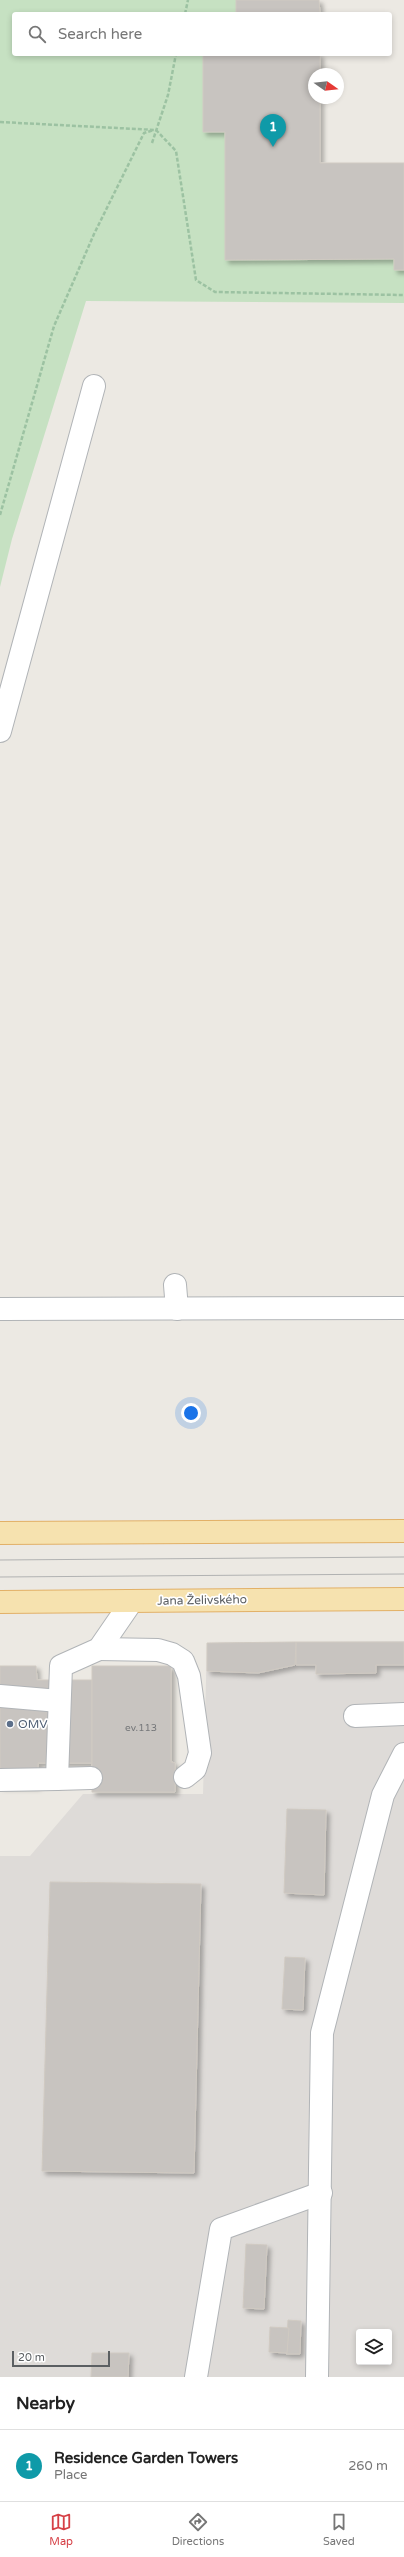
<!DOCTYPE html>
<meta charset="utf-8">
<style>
:root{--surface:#fff;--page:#f2f2f2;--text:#222;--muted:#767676;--line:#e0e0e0;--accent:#d64046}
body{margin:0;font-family:"Varela Round",sans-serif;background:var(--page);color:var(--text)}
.controls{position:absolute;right:12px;bottom:12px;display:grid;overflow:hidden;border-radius:4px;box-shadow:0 2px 6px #0003}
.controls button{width:36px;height:36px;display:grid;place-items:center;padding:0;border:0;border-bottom:1px solid var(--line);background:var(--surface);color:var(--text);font:20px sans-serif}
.compass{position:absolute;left:308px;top:68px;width:36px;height:36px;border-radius:50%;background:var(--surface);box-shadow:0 2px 6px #0003;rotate:104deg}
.scale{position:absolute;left:12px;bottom:10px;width:98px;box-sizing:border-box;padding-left:4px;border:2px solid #5b5f62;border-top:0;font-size:11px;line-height:14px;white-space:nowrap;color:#5b5f62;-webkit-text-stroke:3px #fff;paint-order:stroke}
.you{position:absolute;left:191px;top:1413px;width:14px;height:14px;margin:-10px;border:3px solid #fff;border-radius:50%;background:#1a73e8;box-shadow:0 0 0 6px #1a73e833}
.badge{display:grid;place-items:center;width:26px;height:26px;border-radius:50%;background:var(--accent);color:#fff;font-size:13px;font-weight:700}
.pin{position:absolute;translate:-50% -33px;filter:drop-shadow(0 1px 2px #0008)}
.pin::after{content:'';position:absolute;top:21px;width:14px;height:12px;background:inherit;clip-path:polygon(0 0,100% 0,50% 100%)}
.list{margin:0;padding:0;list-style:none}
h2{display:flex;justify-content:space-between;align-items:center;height:52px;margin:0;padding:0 16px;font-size:17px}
h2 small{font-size:13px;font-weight:400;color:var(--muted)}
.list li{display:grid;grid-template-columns:26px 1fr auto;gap:12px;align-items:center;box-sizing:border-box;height:72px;padding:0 16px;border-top:1px solid var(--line)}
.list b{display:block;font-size:15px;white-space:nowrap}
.list p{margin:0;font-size:13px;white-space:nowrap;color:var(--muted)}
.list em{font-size:13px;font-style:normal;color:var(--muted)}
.icon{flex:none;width:22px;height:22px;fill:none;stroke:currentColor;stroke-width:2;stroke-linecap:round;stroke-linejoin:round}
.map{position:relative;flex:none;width:404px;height:2377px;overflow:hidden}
.search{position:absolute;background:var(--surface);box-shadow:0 2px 6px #0003;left:12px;right:12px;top:12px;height:44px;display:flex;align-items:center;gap:10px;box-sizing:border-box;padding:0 14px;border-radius:4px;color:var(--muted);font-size:15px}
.sheet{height:124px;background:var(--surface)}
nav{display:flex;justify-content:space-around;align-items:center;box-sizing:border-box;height:56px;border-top:1px solid var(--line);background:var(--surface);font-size:11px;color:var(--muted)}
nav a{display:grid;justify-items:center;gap:2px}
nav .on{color:var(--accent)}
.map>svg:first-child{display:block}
</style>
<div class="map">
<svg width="404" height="2377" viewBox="0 0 404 2377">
<defs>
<filter id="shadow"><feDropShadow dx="3.5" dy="3.5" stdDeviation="2" flood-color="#0004"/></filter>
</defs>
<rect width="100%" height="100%" fill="#ece9e3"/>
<path fill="#dedbd8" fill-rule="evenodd" d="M404,1641V2377H0V1856H30L83,1794H203L207,1643ZM359,2332H389V2362H359Z"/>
<path fill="#c6e1c2" d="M0,0H236V14H14V54H203V132H225V260L394,259L404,270V303L86,301L12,539L0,587Z"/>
<g fill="#c8c4c0" stroke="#d0cac2" filter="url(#shadow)">
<path d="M236,0H319L320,14H236Z"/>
<path d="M203,54H320V74H314V98H320V163H404V270H394V259L225,260V132H203Z"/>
<path d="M296,1642H404V1665H376V1673L316,1674V1665H296Z"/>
<path d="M296,1642L295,1665L258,1673L207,1671V1643Z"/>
<path d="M0,1666H36L37,1680H92V1763H38L37,1786H0Z"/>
<path d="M92,1666H171V1762L175,1763V1792H92Z"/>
<path d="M287,1809L326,1810L324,1895L284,1893Z"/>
<path d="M50,1882L201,1884L194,2173L42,2171Z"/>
<path d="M285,1957L305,1958L303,2010L282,2009Z"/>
<path d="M246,2244L267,2245L264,2309L243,2308Z"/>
<path d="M288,2320L301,2321L300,2354H286Z"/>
<path d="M270,2327L289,2328L287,2353L269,2352Z"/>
<path d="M92,2353H129L128,2377H91Z"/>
</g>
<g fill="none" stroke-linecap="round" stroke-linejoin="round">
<g stroke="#b1b4b7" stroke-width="24">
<g id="minor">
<path d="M0,731L94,386"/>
<path d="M175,1285L177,1309"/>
<path d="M0,1309L404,1308"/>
<path d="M99,1649L158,1650L172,1654L183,1661L189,1676L200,1753L195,1769L185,1777"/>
<path d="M0,1696L59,1701"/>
<path d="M355,1716L404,1714"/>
<path d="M57,1779L91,1778"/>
<path d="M0,1780L57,1779L61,1666L99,1649L132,1601"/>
<path d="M196,2377L221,2229L321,2193"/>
<path d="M317,2377L322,2033L383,1795L404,1754"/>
</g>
</g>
<g stroke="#e2b067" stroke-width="24">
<g id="major">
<path d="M0,1533L404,1531"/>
<path d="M0,1602L404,1599"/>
</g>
</g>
<g stroke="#9cc2a2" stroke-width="2.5" stroke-dasharray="4 2" stroke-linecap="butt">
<path d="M185,14L188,0"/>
<path d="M0,122L156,130L176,151L196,280L215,292L404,295"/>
<path d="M152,143L168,95L176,54"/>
<path d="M0,515L54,326L94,234L144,133L154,130"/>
</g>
<use href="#minor" stroke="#fff" stroke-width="22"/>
<use href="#major" stroke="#f6e2af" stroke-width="22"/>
<g stroke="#b1b2b2" stroke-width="1">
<path d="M0,1560L404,1557"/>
<path d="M0,1577L404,1574"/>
</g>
</g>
<circle fill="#5c6f8a" stroke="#fff" stroke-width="1.5" cx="10" cy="1724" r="4"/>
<g text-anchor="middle" stroke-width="3.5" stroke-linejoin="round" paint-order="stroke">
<g font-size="10" fill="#76787a">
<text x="141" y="1731">ev.113</text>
</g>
<g font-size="12" fill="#5b5f62" stroke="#fff">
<text transform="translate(202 1600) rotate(-1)" y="4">Jana Želivského</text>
</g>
<g font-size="12" fill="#4e5e75" stroke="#fff" text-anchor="start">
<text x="18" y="1728">OMV</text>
</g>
</g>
</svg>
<div class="controls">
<button><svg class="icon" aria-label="layers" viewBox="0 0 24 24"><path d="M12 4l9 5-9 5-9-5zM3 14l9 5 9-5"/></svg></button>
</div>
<svg class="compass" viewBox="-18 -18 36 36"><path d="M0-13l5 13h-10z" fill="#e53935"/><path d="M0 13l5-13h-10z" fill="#767676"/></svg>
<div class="scale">20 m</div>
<div class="you"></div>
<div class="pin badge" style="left:273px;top:147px;background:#0f9aa8">1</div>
<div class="search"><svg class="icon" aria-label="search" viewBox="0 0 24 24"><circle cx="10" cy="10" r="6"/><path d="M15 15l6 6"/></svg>Search here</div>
</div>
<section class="sheet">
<h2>Nearby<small></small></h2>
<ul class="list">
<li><span class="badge" style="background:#0f9aa8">1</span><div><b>Residence Garden Towers</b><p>Place</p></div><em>260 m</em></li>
</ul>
</section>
<nav>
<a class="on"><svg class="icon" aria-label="map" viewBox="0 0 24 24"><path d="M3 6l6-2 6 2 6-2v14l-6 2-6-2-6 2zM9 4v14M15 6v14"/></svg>Map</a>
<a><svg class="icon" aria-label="directions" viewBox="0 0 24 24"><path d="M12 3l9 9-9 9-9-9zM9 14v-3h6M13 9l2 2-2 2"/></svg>Directions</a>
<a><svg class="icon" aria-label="saved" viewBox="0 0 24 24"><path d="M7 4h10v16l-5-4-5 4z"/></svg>Saved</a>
</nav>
